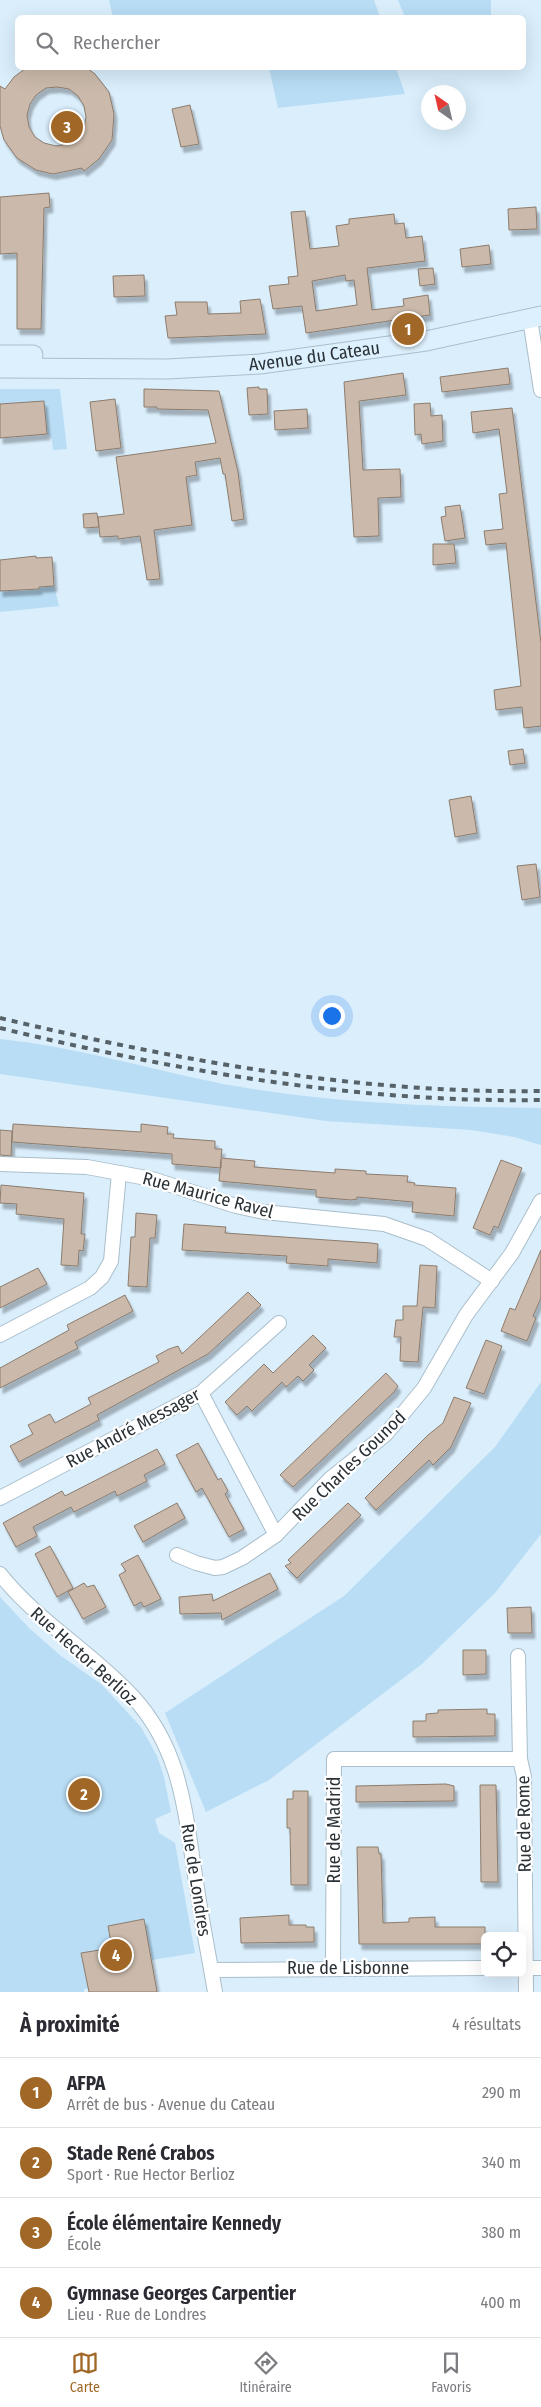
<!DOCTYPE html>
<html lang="fr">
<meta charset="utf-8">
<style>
:root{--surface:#fff;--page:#f7f7f7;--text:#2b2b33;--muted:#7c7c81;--line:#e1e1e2;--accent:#a16726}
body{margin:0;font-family:"Fira Sans Condensed",sans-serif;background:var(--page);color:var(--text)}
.controls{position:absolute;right:15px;bottom:15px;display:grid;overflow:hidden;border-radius:8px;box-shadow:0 5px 20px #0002}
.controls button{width:45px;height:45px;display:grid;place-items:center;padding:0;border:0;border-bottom:1px solid var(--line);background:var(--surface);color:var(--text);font:25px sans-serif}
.compass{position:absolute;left:421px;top:85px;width:45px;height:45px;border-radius:50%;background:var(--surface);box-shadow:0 5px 20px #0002;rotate:326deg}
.you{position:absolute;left:331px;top:1015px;width:18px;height:18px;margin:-12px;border:4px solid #fff;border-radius:50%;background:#1a73e8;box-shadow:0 0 0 8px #1a73e833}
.badge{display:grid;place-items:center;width:32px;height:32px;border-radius:50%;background:var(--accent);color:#fff;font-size:16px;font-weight:700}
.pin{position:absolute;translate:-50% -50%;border:2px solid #fff;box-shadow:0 1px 5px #0006}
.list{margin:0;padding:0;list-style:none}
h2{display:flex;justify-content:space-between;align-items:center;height:65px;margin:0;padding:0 20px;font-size:21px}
h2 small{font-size:16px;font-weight:400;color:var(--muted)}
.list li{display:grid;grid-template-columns:32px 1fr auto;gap:15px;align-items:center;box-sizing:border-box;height:70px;padding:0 20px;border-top:1px solid var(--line)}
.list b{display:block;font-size:19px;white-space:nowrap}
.list p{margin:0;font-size:16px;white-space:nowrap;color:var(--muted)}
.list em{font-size:16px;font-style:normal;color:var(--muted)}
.icon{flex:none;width:28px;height:28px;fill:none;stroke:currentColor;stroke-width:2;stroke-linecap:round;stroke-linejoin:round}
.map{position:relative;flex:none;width:541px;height:1992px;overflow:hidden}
.search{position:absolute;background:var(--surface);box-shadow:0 5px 20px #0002;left:15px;right:15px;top:15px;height:55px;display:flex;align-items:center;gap:12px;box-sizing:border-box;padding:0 18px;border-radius:8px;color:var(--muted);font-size:19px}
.sheet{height:345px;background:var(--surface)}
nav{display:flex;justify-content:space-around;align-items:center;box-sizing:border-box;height:70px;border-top:1px solid var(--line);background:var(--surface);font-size:14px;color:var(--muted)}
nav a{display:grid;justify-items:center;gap:2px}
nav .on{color:var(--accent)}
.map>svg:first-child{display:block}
</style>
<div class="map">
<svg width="541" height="1992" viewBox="0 0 541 1992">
<defs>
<filter id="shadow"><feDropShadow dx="3" dy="5.5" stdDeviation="1" flood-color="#0004"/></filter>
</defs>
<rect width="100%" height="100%" fill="#daeefc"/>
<g fill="#b8ddf5">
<path d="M109,0H374L380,17H113Z"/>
<path d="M398,0H491V17H405Z"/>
<path d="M269,68H396L405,94L278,108Z"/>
<path d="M0,389H60L67,449L53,450L52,439L47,434L44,401L0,404Z"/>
<path d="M54,586L59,606L0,612V591L38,590L39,587Z"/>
<path d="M0,1039C76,1047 149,1069 223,1084C328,1103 435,1107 541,1108V1145L514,1137L471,1130L326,1121L0,1074Z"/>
<path d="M541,1382V1534L495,1593L422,1664L269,1780L206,1812L165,1713L344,1596L495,1447Z"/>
<path d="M0,1597L30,1629L61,1656L101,1684L141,1727L157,1756L164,1777L171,1812L155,1819L159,1833L175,1843L195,1953L152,1960L144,1919L108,1926L112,1948L82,1953L88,1989H84V1992H0Z"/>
</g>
<g fill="#cbbaab" stroke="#8c7c6d" fill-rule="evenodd" filter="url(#shadow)">
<path d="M26,68H87L95,74L109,92L114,114L112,140L99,159L84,171L82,168L53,174L36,170L17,158L4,140L0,126V86L5,89L14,77ZM57,87L69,89L78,96L84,106L86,117L84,128L77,138L67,144L56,146L44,143L35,137L29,127L27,115L30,104L36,95L46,88Z"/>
<path d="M190,105L199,144L181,147L172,109Z"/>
<path d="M49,193L50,207L44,208L41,329H17V253L0,254V197Z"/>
<path d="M536,207L537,229L509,230L508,209Z"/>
<path d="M305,211L310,249L339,246L336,226L349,224V219L394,214L395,224L404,223L406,238L422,236L425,261L367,268L372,310L404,306L403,299L428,295L430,315L306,333L302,306L273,309L269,286L289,284L288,277L298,276L291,212ZM345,275L346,281L354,280L357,305L316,311L312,281Z"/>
<path d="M489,245L491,264L462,267L460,249Z"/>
<path d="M433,268L435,284L420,286L418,269Z"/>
<path d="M144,275L145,296L114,297L113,276Z"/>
<path d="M260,299L266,334L168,338L165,316L177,315L175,302H207L208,314L241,313L240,301Z"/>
<path d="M508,368L510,384L442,392L440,377Z"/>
<path d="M403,373L406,395L359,401L363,470L400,469L401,497L378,498L379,536L354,537L344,382Z"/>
<path d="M259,387V389H267L268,414L249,415L247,388Z"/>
<path d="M144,389L219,391L238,472L244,519L232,521L225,474H223L220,458L195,462L197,475L186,477L192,525L154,530L160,579L147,580L140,536L118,539V536L100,537L98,517L124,514L116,457L216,443L208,410L157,409V407H144Z"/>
<path d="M115,399L121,448L96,451L90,402Z"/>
<path d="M44,401L47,434L0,438V404Z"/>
<path d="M430,403L431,416L442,415L443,441L422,444L421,434L415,435L414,404Z"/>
<path d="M512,408L541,643V726L524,728L522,707L496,710L494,690L521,686L506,543L486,545L484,531L503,529L499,494L507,493L499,429L473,433L471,412Z"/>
<path d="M307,409L308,428L275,430L274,411Z"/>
<path d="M460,505L465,538L445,541L441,517L446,516L445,507Z"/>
<path d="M97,513L99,527L84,528L83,514Z"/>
<path d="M433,544H454L456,563L433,565Z"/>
<path d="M36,556V558L52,557L54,586L39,587V589L0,591V560Z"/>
<path d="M523,749L525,763L510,765L508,751Z"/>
<path d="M471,796L477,833L455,837L449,800Z"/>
<path d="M536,864L540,897L522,900L517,866Z"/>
<path d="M13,1124L141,1132V1124L168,1127L167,1134H174L173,1138L215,1141V1149H222L221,1158L255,1161L254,1167L335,1173V1169L366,1171V1174L408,1176L407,1182L415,1183L414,1185L456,1188L454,1216L412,1212L413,1202L357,1197V1199L351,1200L316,1197V1190L219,1181L221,1159V1168L172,1164V1154L12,1142Z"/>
<path d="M0,1130L12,1131L11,1156L0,1155Z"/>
<path d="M501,1160L522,1168L498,1228L494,1226L490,1235L473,1228Z"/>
<path d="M1,1185L84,1193L81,1234H85L83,1251L79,1250L78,1266L61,1265L64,1219L16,1214L17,1204L0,1203Z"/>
<path d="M136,1213L157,1215L155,1238H150L147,1287L128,1286L131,1237H135Z"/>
<path d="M184,1224L226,1227L225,1233L371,1243L378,1244L377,1263L328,1259V1266L286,1263L287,1256L182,1250Z"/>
<path d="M541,1250V1298L533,1316L536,1318L527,1341L501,1331L510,1308L515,1310Z"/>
<path d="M420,1265L437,1266L435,1308L423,1307L418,1362L400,1361L401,1337H394L396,1320H403V1306H417Z"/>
<path d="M38,1268L47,1284L0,1308V1287Z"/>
<path d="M248,1292L261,1305L208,1354L97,1415L99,1420L19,1462L10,1446L33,1434L28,1425L50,1414L55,1423L91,1404L88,1398L159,1362L156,1356L169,1349L178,1346L182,1354Z"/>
<path d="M125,1295L133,1311L75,1342L78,1348L0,1388V1368L69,1330L67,1325Z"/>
<path d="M313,1335L326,1348L309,1365L314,1370L303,1381L298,1376L286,1387L282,1382L252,1411L247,1406L237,1415L225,1402L264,1364L273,1373Z"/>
<path d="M486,1340L502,1346L484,1394L466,1388Z"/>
<path d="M386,1373L398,1386L394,1392L293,1487L280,1475Z"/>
<path d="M454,1397L471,1403L451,1447L433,1465L429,1460L376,1510L365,1498L428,1435L443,1423Z"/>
<path d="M198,1443L218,1480L221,1478L228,1491L225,1494L244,1529L229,1537L202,1488L196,1492L176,1455Z"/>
<path d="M157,1449L165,1464L144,1475L147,1481L117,1496L115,1491L74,1512L71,1507L33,1527L37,1536L16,1547L3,1523L62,1491L65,1496Z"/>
<path d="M177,1503L185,1518L143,1542L134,1526Z"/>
<path d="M348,1503L361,1515L297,1578L285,1566L291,1563L288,1560Z"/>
<path d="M50,1546L73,1588L57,1597L35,1554Z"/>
<path d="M138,1555L161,1599L144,1607L141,1602L134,1606L119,1575L126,1571L121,1564Z"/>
<path d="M270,1573L278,1589L222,1620L221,1613L180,1614L179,1597L212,1594L213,1601Z"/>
<path d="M84,1583L87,1587L94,1585L106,1607L83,1619L68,1592Z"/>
<path d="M531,1607L532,1633H508L507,1608Z"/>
<path d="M463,1650H486V1674L463,1675Z"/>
<path d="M487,1709V1714H495V1736L413,1737V1721H426V1714L438,1713V1710Z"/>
<path d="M446,1784L454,1786V1801L356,1802V1786Z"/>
<path d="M480,1785H496L498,1882H481Z"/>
<path d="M293,1791H308V1885H291L290,1828H287V1799H293Z"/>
<path d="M357,1847H378L379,1854H381L383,1923L409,1922V1918L435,1917V1927H485V1944H359Z"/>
<path d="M289,1915V1925H306V1927H314V1942L241,1943L240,1918Z"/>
<path d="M144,1919L157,1992H89L81,1953L112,1948L108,1926Z"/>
</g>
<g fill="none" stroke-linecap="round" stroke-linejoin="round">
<g stroke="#aabecb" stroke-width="16">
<g id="minor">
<path d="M530,319L541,390"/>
<path d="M0,1164L87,1167L152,1179L236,1206L264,1212L384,1224L427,1239L492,1281"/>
<path d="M0,1335L90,1288L102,1277L111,1261L119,1173"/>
<path d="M201,1393L276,1535"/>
<path d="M0,1498L201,1393L279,1323"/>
<path d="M177,1555L196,1563L215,1568L223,1567L242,1558L276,1535L330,1479L386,1434L424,1388L466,1315L512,1253L541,1201"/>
<path d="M0,1574C38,1622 92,1652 133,1697C184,1753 185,1817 197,1888C202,1922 209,1957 215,1992"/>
<path d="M518,1656L520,1759L524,1777L526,1992"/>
<path d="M333,1968L334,1759H520"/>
<path d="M522,1968H541"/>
<path d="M212,1970L485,1968"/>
</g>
</g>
<g stroke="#aabecb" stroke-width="21">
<g id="secondary">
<path d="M0,355H33"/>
<path id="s1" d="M0,368L167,369L260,364L426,341L541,316"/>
</g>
</g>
<use href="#minor" stroke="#fff" stroke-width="14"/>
<use href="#secondary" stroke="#ddf0fd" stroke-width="19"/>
<g stroke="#566168" stroke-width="4" stroke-dasharray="6 6" stroke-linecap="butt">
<path d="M0,1018C177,1060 358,1094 541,1091"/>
<path d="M0,1028C176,1071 359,1103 541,1100"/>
</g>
</g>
<g text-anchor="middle" stroke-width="4.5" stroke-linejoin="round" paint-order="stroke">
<g font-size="18" fill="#2a3237" stroke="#fff">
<text dy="6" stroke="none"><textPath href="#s1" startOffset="315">Avenue du Cateau</textPath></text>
<text transform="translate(208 1195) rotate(15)" y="6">Rue Maurice Ravel</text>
<text transform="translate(133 1428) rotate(-28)" y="6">Rue André Messager</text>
<text transform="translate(349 1466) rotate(-44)" y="6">Rue Charles Gounod</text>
<text transform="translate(84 1656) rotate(42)" y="6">Rue Hector Berlioz</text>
<text transform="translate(524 1824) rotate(-91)" y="6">Rue de Rome</text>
<text transform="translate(334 1830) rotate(-90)" y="6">Rue de Madrid</text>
<text transform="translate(196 1880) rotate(81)" y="6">Rue de Londres</text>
<text x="348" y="1974">Rue de Lisbonne</text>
</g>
</g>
</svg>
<div class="controls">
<button><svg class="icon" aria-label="locate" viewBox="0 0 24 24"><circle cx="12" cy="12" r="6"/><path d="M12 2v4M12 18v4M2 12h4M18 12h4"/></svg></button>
</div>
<svg class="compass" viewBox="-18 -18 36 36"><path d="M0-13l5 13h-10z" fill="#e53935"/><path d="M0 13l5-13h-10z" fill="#7c7c81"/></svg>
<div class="you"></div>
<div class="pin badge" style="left:408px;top:329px">1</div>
<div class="pin badge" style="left:84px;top:1794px">2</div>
<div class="pin badge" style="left:67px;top:127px">3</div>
<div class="pin badge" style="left:116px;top:1955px">4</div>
<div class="search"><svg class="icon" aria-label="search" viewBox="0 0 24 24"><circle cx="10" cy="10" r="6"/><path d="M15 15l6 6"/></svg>Rechercher</div>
</div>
<section class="sheet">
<h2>À proximité<small>4 résultats</small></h2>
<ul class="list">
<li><span class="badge">1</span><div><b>AFPA</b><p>Arrêt de bus · Avenue du Cateau</p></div><em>290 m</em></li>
<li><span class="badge">2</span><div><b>Stade René Crabos</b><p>Sport · Rue Hector Berlioz</p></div><em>340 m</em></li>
<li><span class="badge">3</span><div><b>École élémentaire Kennedy</b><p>École</p></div><em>380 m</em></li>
<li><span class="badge">4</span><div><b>Gymnase Georges Carpentier</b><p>Lieu · Rue de Londres</p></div><em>400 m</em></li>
</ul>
</section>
<nav>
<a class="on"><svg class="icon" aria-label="map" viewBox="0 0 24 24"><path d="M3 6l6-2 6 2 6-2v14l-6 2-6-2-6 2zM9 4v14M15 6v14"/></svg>Carte</a>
<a><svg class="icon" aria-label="directions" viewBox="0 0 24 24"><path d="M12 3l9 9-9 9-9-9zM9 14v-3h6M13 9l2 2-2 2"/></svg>Itinéraire</a>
<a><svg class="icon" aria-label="saved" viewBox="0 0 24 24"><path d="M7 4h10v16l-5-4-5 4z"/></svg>Favoris</a>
</nav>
